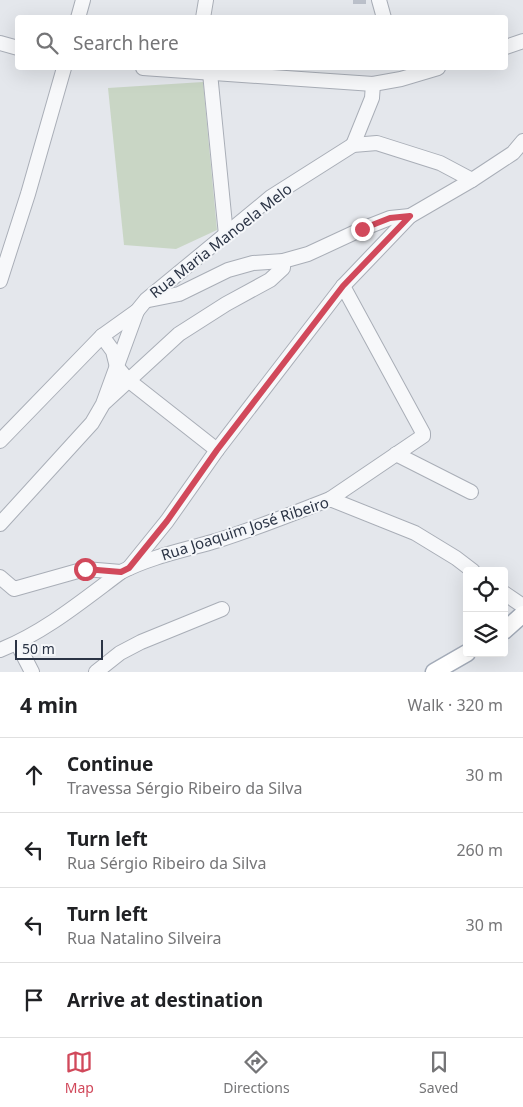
<!DOCTYPE html>
<meta charset="utf-8">
<style>
:root{--surface:#fff;--page:#f6f6f6;--text:#202124;--muted:#757577;--line:#e0e0e0;--accent:#d1495b}
body{margin:0;font-family:"Noto Sans",sans-serif;background:var(--page);color:var(--text)}
.controls{position:absolute;right:15px;bottom:15px;display:grid;overflow:hidden;border-radius:5px;box-shadow:0 5px 20px #0002}
.controls button{width:45px;height:45px;display:grid;place-items:center;padding:0;border:0;border-bottom:1px solid var(--line);background:var(--surface);color:var(--text);font:25px sans-serif}
.scale{position:absolute;left:15px;bottom:12px;width:88px;box-sizing:border-box;padding-left:5px;border:2px solid #2b3445;border-top:0;font-size:14px;line-height:18px;white-space:nowrap;color:#2b3445;-webkit-text-stroke:4px #f4f6f9;paint-order:stroke}
.stop{position:absolute;width:15px;height:15px;margin:-11px;border:4px solid #d1495b;border-radius:50%;background:#fff}
.stop.end{background:#d1495b;border-color:#fff;box-shadow:0 1px 5px #0008}
.list{margin:0;padding:0;list-style:none}
h2{display:flex;justify-content:space-between;align-items:center;height:65px;margin:0;padding:0 20px;font-size:21px}
h2 small{font-size:16px;font-weight:400;color:var(--muted)}
.list li{display:grid;grid-template-columns:32px 1fr auto;gap:15px;align-items:center;box-sizing:border-box;height:75px;padding:0 20px;border-top:1px solid var(--line)}
.list b{display:block;font-size:19px;white-space:nowrap}
.list p{margin:0;font-size:16px;white-space:nowrap;color:var(--muted)}
.list em{font-size:16px;font-style:normal;color:var(--muted)}
.icon{flex:none;width:28px;height:28px;fill:none;stroke:currentColor;stroke-width:2;stroke-linecap:round;stroke-linejoin:round}
.map{position:relative;flex:none;width:523px;height:672px;overflow:hidden}
.search{position:absolute;background:var(--surface);box-shadow:0 5px 20px #0002;left:15px;right:15px;top:15px;height:55px;display:flex;align-items:center;gap:12px;box-sizing:border-box;padding:0 18px;border-radius:5px;color:var(--muted);font-size:19px}
.sheet{height:365px;background:var(--surface)}
nav{display:flex;justify-content:space-around;align-items:center;box-sizing:border-box;height:70px;border-top:1px solid var(--line);background:var(--surface);font-size:14px;color:var(--muted)}
nav a{display:grid;justify-items:center;gap:2px}
nav .on{color:var(--accent)}
.map>svg:first-child{display:block}
</style>
<div class="map">
<svg width="523" height="672" viewBox="0 0 523 672">
<rect width="100%" height="100%" fill="#e4e7ec"/>
<path fill="#c9d6c5" d="M203,82L217,230L176,249L124,245L108,88Z"/>
<rect fill="#bbc0ca" x="353" y="0" width="13" height="4"/>
<g fill="none" stroke-linecap="round" stroke-linejoin="round">
<g stroke="#a9aeb7" stroke-width="16">
<g id="minor">
<path d="M379,0L384,18"/>
<path d="M78,18L83,0"/>
<path d="M203,18L206,0"/>
<path d="M0,43L18,48"/>
<path d="M506,47L523,41"/>
<path d="M143,68L373,84L401,79L438,68"/>
<path d="M210,73L226,235"/>
<path d="M353,145L372,98L373,84"/>
<path d="M0,281L28,194L64,68"/>
<path d="M149,300L179,294L228,270L253,263L283,261L308,254L362,229L390,218L410,216L472,180L513,153L523,141"/>
<path d="M102,336L113,351L117,367L128,380L217,450"/>
<path d="M105,402L179,334L226,304L270,280L283,268V261"/>
<path d="M0,441L102,336L137,311L146,300L271,197L353,145L377,143L440,163L472,180"/>
<path d="M396,454L471,492"/>
<path d="M330,499L423,436V433L343,286"/>
<path d="M0,524L92,423L103,404L137,311"/>
<path d="M129,568L167,521L217,450L343,286L410,216"/>
<path d="M0,577L14,589L85,569L121,572"/>
<path d="M504,593L523,606"/>
<path d="M17,643L32,672"/>
<path d="M0,650C45,632 82,601 121,572C152,556 186,550 219,540C257,528 294,513 330,499L415,533L456,558L473,571"/>
<path d="M96,672L120,653L141,642L222,609"/>
</g>
</g>
<g stroke="#a3abb8" stroke-width="19">
<g id="major">
<path d="M504,631L523,614"/>
<path d="M434,672L467,653"/>
</g>
</g>
<use href="#minor" stroke="#f7f8fa" stroke-width="14"/>
<use href="#major" stroke="#fff" stroke-width="16"/>
</g>
<g fill="none" stroke-linecap="round" stroke-linejoin="round">
<path stroke="#d1495b" stroke-width="6" d="M85,569L121,572L129,568L167,521L217,450L343,286L410,216L390,218L362,229"/>
</g>
<g text-anchor="middle" stroke-width="4" stroke-linejoin="round" paint-order="stroke">
<g font-size="15" fill="#2b3445" stroke="#f4f6f9">
<text transform="translate(221 241) rotate(-38)" y="5">Rua Maria Manoela Melo</text>
<text transform="translate(245 529) rotate(-18)" y="5">Rua Joaquim José Ribeiro</text>
</g>
</g>
</svg>
<div class="controls">
<button><svg class="icon" aria-label="locate" viewBox="0 0 24 24"><circle cx="12" cy="12" r="6"/><path d="M12 2v4M12 18v4M2 12h4M18 12h4"/></svg></button>
<button><svg class="icon" aria-label="layers" viewBox="0 0 24 24"><path d="M12 4l9 5-9 5-9-5zM3 14l9 5 9-5"/></svg></button>
</div>
<div class="scale">50 m</div>
<div class="stop" style="left:85px;top:569px"></div>
<div class="stop end" style="left:362px;top:229px"></div>
<div class="search"><svg class="icon" aria-label="search" viewBox="0 0 24 24"><circle cx="10" cy="10" r="6"/><path d="M15 15l6 6"/></svg>Search here</div>
</div>
<section class="sheet">
<h2>4 min<small>Walk · 320 m</small></h2>
<ul class="list">
<li><svg class="icon" aria-label="ahead" viewBox="0 0 24 24"><path d="M12 20V5M6 11l6-6 6 6"/></svg><div><b>Continue</b><p>Travessa Sérgio Ribeiro da Silva</p></div><em>30 m</em></li>
<li><svg class="icon" aria-label="left" viewBox="0 0 24 24"><path d="M17 20v-9H6M10 6l-5 5 5 5"/></svg><div><b>Turn left</b><p>Rua Sérgio Ribeiro da Silva</p></div><em>260 m</em></li>
<li><svg class="icon" aria-label="left" viewBox="0 0 24 24"><path d="M17 20v-9H6M10 6l-5 5 5 5"/></svg><div><b>Turn left</b><p>Rua Natalino Silveira</p></div><em>30 m</em></li>
<li><svg class="icon" aria-label="arrive" viewBox="0 0 24 24"><path d="M6 21V4h12l-3 4 3 4H6"/></svg><div><b>Arrive at destination</b></div></li>
</ul>
</section>
<nav>
<a class="on"><svg class="icon" aria-label="map" viewBox="0 0 24 24"><path d="M3 6l6-2 6 2 6-2v14l-6 2-6-2-6 2zM9 4v14M15 6v14"/></svg>Map</a>
<a><svg class="icon" aria-label="directions" viewBox="0 0 24 24"><path d="M12 3l9 9-9 9-9-9zM9 14v-3h6M13 9l2 2-2 2"/></svg>Directions</a>
<a><svg class="icon" aria-label="saved" viewBox="0 0 24 24"><path d="M7 4h10v16l-5-4-5 4z"/></svg>Saved</a>
</nav>
